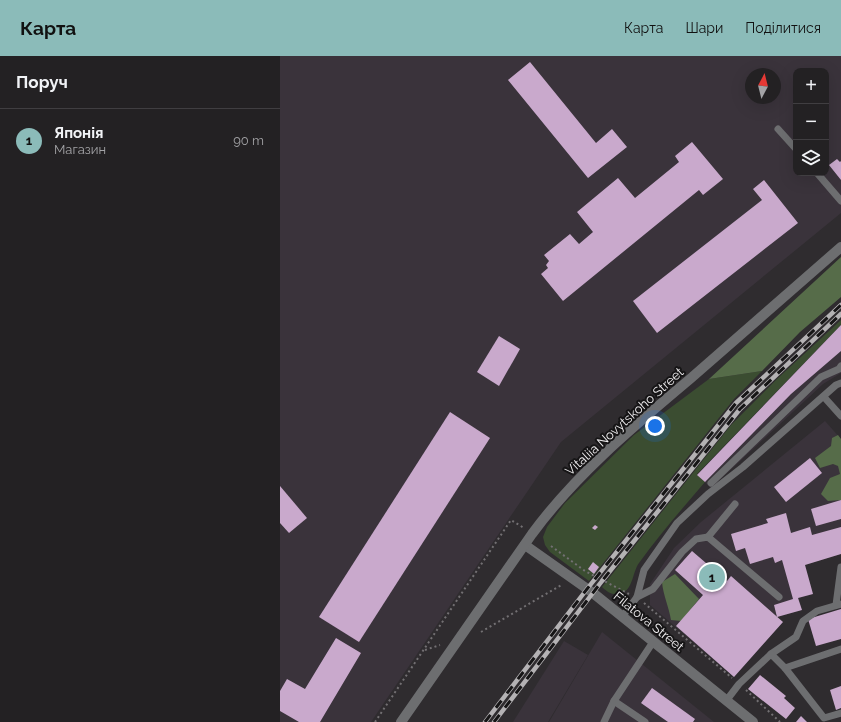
<!DOCTYPE html>
<html lang="uk">
<meta charset="utf-8">
<style>
:root{--surface:#232123;--page:#2f2e30;--text:#f1f3f6;--muted:#a3a3a6;--line:#403e41;--accent:#8bbbb9}
body{margin:0;font-family:Raleway,sans-serif;background:var(--page);color:var(--text)}
.controls{position:absolute;right:12px;top:12px;display:grid;overflow:hidden;border-radius:8px;box-shadow:0 4px 16px #0002}
.controls button{width:36px;height:36px;display:grid;place-items:center;padding:0;border:0;border-bottom:1px solid var(--line);background:var(--surface);color:var(--text);font:20px sans-serif}
.compass{position:absolute;left:465px;top:12px;width:36px;height:36px;border-radius:50%;background:var(--surface);box-shadow:0 4px 16px #0002;rotate:7deg}
.you{position:absolute;left:375px;top:370px;width:14px;height:14px;margin:-10px;border:3px solid #fff;border-radius:50%;background:#1a73e8;box-shadow:0 0 0 6px #1a73e833}
.badge{display:grid;place-items:center;width:26px;height:26px;border-radius:50%;background:var(--accent);color:#111;font-size:13px;font-weight:700}
.pin{position:absolute;translate:-50% -50%;border:2px solid #fff;box-shadow:0 1px 4px #0006}
.list{margin:0;padding:0;list-style:none}
h2{display:flex;justify-content:space-between;align-items:center;height:52px;margin:0;padding:0 16px;font-size:17px}
h2 small{font-size:13px;font-weight:400;color:var(--muted)}
.list li{display:grid;grid-template-columns:26px 1fr auto;gap:12px;align-items:center;box-sizing:border-box;height:64px;padding:0 16px;border-top:1px solid var(--line)}
.list b{display:block;font-size:15px;white-space:nowrap}
.list p{margin:0;font-size:13px;white-space:nowrap;color:var(--muted)}
.list em{font-size:13px;font-style:normal;color:var(--muted)}
.icon{flex:none;width:22px;height:22px;fill:none;stroke:currentColor;stroke-width:2;stroke-linecap:round;stroke-linejoin:round}
.map{position:relative;flex:none;width:561px;height:666px;overflow:hidden}
header{display:flex;align-items:center;gap:24px;box-sizing:border-box;height:56px;padding:0 20px;background:var(--accent);color:#111}
header strong{font-size:19px}
nav{display:flex;gap:22px;margin-inline-start:auto;font-size:14px}
main{display:flex}
aside{flex:1;background:var(--surface)}
.map>svg:first-child{display:block}
</style>
<header>
<strong>Карта</strong>
<nav><a>Карта</a><a>Шари</a><a>Поділитися</a></nav>
</header>
<main>
<aside>
<h2>Поруч<small></small></h2>
<ul class="list">
<li><span class="badge">1</span><div><b>Японія</b><p>Магазин</p></div><em>90 m</em></li>
</ul>
</aside>
<div class="map">
<svg width="561" height="666" viewBox="0 0 561 666">
<rect width="100%" height="100%" fill="#2f2c2f"/>
<g fill="#3a333b" fill-rule="evenodd">
<path d="M0,0H561V157L281,386L91,666H0ZM516,15H546V117H516ZM471,18H495V42H471Z"/>
<path d="M561,269V317L543,328L431,432L417,419Z"/>
<path d="M545,365L561,383V498L525,509L533,538L519,542L522,554L497,561L503,566L454,621L370,549V528L394,492L421,466Z"/>
<path d="M322,576L434,666H269Z"/>
<path d="M284,585L308,599L268,666H233Z"/>
</g>
<g fill="#3b4d31">
<path d="M561,264V269L417,418L425,426C402,453 379,479 359,507C353,515 353,531 344,536C335,541 328,537 322,531L451,369L498,322Z"/>
<path d="M482,315L454,343L309,525L270,496L265,489L263,481L267,471L285,447L354,379L429,323Z"/>
</g>
<g fill="#566c49">
<path d="M561,201V241L520,276L482,315L429,323Z"/>
<path d="M558,379L561,383V444L548,445L541,438L550,422L560,418L558,410L553,408L540,412L535,402L551,390L552,382Z"/>
<path d="M395,518L419,543L401,565L391,564C389,551 383,539 382,526Z"/>
</g>
<g fill="#c9a9cc">
<path d="M250,6L316,87L332,73L347,91L308,122L228,24Z"/>
<path d="M412,86L443,123L423,139L419,134L283,245L261,218L268,212L266,209L269,205L264,199L290,178L299,188L313,176L297,156L338,122L355,142L399,106L395,100Z"/>
<path d="M557,103L560,106L561,105V124L549,109Z"/>
<path d="M484,124L518,167L377,277L353,245L482,144L473,133Z"/>
<path d="M561,269V295L511,338L425,426L417,419Z"/>
<path d="M219,280L240,293L219,330L197,316Z"/>
<path d="M170,356L210,382L79,586L39,561Z"/>
<path d="M530,402L542,417L506,446L494,431Z"/>
<path d="M0,430L27,462L9,477L0,467Z"/>
<path d="M561,444V463L536,470L531,453Z"/>
<path d="M506,457L511,477L530,471L532,479L561,471V498L525,509L533,538L518,542L522,554L497,561L494,549L513,543L502,504L495,507L493,501L470,508L465,492L456,495L451,478L488,467L486,463Z"/>
<path d="M315,469L318,471L315,474L312,472Z"/>
<path d="M412,495L447,525L451,520L503,566L454,621L396,570L423,539L395,514Z"/>
<path d="M313,506L319,511L314,518L308,513Z"/>
<path d="M561,553V583L536,590L528,563Z"/>
<path d="M56,582L81,597L40,666H19L0,655V635L7,623L25,633Z"/>
<path d="M480,619L506,640L504,642L515,652L506,663L468,633Z"/>
<path d="M561,630V652L556,654L550,634Z"/>
<path d="M372,632L415,663L413,666H388L361,647Z"/>
<path d="M521,660L527,666H516Z"/>
</g>
<g fill="none" stroke-linecap="round" stroke-linejoin="round">
<g stroke="#737073" stroke-width="2" stroke-dasharray="2 3" stroke-linecap="butt">
<path d="M271,490L305,515L349,538"/>
<path d="M364,547L452,622"/>
<path d="M201,576L283,528"/>
<path d="M145,594L160,589"/>
<path d="M466,634L500,666"/>
<path d="M95,666L231,464L244,472"/>
</g>
<g stroke="#6d6e70" stroke-width="7">
<path d="M498,73L516,93"/>
<path d="M537,117L561,145"/>
<path d="M544,341L561,360"/>
<path d="M431,427L541,321L559,313L561,310"/>
<path d="M428,481L455,448"/>
<path d="M357,541L373,533L402,496L416,483L428,481L499,541"/>
<path d="M556,549L561,511"/>
<path d="M342,561L357,541L364,514L397,467L428,438L463,411L556,329L561,327"/>
<path d="M491,598L516,581L523,565L537,555L561,548"/>
<path d="M505,612L544,662L561,657"/>
<path d="M446,645L459,628L491,598L505,612L561,593"/>
<path d="M324,666L334,645"/>
<path d="M365,666L334,645L373,586"/>
</g>
<g stroke="#6d6e70" stroke-width="10">
<path d="M245,489L313,537L473,666"/>
<path d="M121,666L252,478C296,418 353,371 410,323C460,279 511,235 561,191"/>
</g>
<g stroke="#b4b2b4" stroke-width="4.5">
<g id="rail">
<path d="M205,666L307,533L456,347L561,249"/>
<path d="M214,666L322,525L460,353L561,258"/>
</g>
</g>
<use href="#rail" stroke="#161516" stroke-width="3" stroke-dasharray="9" stroke-linecap="butt"/>
</g>
<g text-anchor="middle" stroke-width="4" stroke-linejoin="round" paint-order="stroke">
<g font-size="13" fill="#f0eef0" stroke="#161516">
<text transform="translate(344 365) rotate(-42)" y="5">Vitaliia Novytskoho Street</text>
<text transform="translate(369 565) rotate(39)" y="5">Filatova Street</text>
</g>
</g>
</svg>
<div class="controls">
<button>+</button>
<button>−</button>
<button><svg class="icon" aria-label="layers" viewBox="0 0 24 24"><path d="M12 4l9 5-9 5-9-5zM3 14l9 5 9-5"/></svg></button>
</div>
<svg class="compass" viewBox="-18 -18 36 36"><path d="M0-13l5 13h-10z" fill="#e53935"/><path d="M0 13l5-13h-10z" fill="#a3a3a6"/></svg>
<div class="you"></div>
<div class="pin badge" style="left:432px;top:521px">1</div>
</div>
</main>
